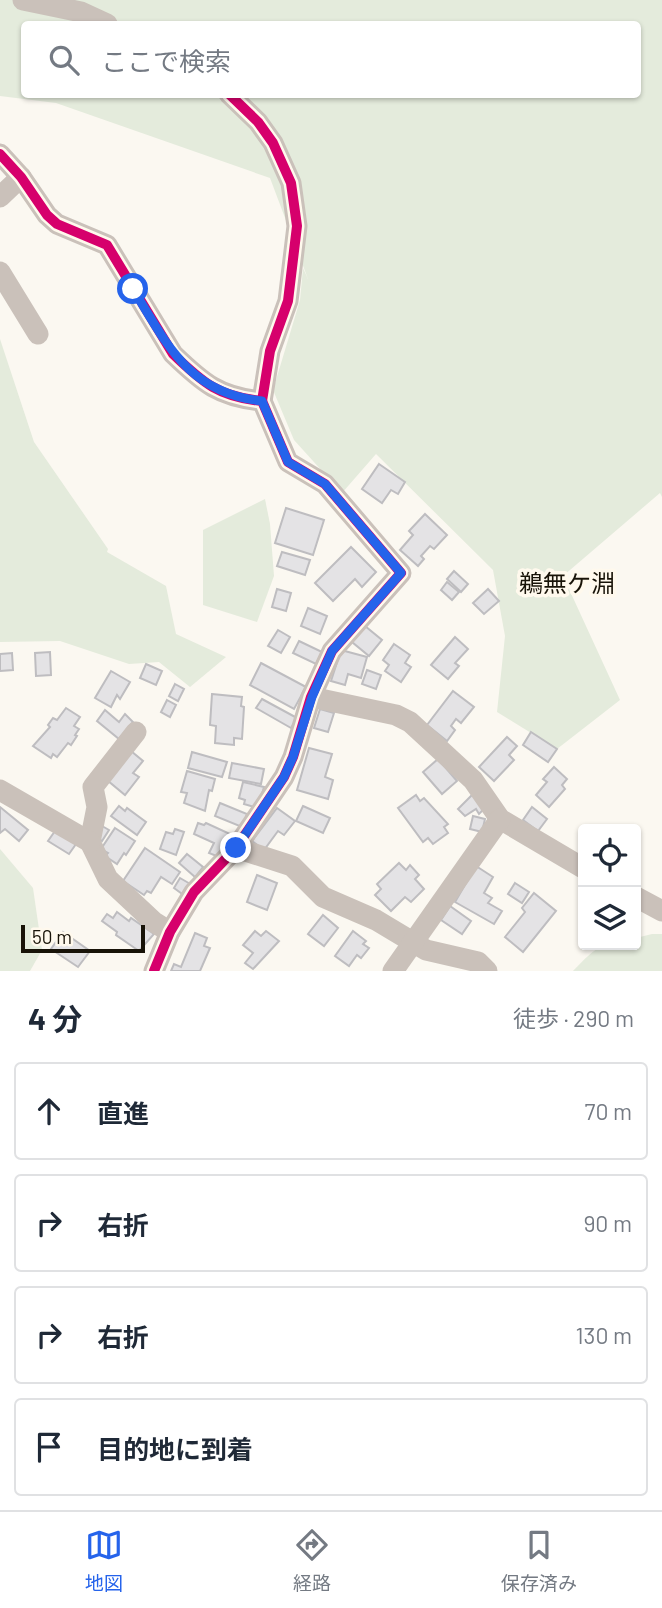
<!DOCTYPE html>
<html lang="ja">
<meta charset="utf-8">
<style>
:root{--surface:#fff;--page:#f6f6f7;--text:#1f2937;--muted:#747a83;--line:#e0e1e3;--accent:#2563eb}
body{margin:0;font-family:Barlow,"Noto Sans JP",sans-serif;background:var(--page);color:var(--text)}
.controls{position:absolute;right:21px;bottom:21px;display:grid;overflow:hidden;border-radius:7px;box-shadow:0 2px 5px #0004}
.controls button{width:63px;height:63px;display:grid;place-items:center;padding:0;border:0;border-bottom:2px solid var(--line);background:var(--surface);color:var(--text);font:35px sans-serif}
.scale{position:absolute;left:21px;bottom:18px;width:124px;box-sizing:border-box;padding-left:7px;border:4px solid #181308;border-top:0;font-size:19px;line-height:24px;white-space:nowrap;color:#181308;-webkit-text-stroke:5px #fff9ed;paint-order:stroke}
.stop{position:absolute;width:21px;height:21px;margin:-16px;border:5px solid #2563eb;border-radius:50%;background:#fff}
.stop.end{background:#2563eb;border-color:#fff;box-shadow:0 2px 7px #0008}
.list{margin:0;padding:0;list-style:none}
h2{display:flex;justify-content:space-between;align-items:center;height:91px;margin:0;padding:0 28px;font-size:30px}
h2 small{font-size:23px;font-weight:400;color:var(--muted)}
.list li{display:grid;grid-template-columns:46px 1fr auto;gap:21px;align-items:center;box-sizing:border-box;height:98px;margin:0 14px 14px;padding:0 14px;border:2px solid var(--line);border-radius:7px}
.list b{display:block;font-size:26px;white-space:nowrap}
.list em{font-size:23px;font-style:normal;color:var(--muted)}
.icon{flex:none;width:38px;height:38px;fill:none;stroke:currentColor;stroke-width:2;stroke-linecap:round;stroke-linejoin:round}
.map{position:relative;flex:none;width:662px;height:971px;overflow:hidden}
.search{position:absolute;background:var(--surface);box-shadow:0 2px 5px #0004;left:21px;right:21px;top:21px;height:77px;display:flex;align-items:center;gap:18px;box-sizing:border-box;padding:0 24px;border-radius:7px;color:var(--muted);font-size:26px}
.sheet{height:539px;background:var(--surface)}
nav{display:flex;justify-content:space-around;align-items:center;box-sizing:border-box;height:98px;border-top:2px solid var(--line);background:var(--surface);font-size:19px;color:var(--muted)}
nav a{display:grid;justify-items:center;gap:4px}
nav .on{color:var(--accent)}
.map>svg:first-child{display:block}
</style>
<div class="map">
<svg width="662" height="971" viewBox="0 0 662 971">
<rect width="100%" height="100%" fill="#fbf8f1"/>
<g fill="#e4ebdc" fill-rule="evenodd">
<path d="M0,0H662V497L660,493L563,576L620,700L557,749L497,712L505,636L493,570L376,454L342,493L294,440L273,390L300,300L303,268L308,279L270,178L56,103L0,96ZM24,24H638V94H24Z"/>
<path d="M0,339L34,442L108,549L107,552L166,586L176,634L226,657L190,687L159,662L129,664L60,641L0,642Z"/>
<path d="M265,499L270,524L274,576L257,622L203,605V530Z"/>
<path d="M0,849L33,888L42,950L30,971H0Z"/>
<path d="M652,934H662V971H573C600,943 598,945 636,945V938Z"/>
</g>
<g fill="#e4e3e5" stroke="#bebdc0" stroke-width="2">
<path d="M379,464L405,482L398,494L391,490L382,503L362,489Z"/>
<path d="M286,508L324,520L313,555L275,543Z"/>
<path d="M425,514L447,535L434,549L430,546L421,556L424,559L418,566L400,550L413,535L409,531Z"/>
<path d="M351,547L376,572L362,587L355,579L333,601L315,583Z"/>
<path d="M282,552L310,560L305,575L277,566Z"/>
<path d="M454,571L468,584L461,592L447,579Z"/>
<path d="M447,582L459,592L452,600L441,590Z"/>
<path d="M277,589L291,593L286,611L272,607Z"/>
<path d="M488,589L499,601L484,614L473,603Z"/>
<path d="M308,608L327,616L320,634L301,626Z"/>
<path d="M365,626L382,640L369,656L352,642Z"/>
<path d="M278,630L290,637L281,653L268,646Z"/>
<path d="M455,637L468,649L455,663L459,666L448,679L431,665Z"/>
<path d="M299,641L322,652L316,664L293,653Z"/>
<path d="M394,644L410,655L405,663L411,667L401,682L385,671L389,665L383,660Z"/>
<path d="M341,650L367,657L361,678L348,674L345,685L331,681Z"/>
<path d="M50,652L51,675L36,676L35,653Z"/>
<path d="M12,653L13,670L0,671V654Z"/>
<path d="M261,663L306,687L294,709L250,685Z"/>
<path d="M146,664L162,671L156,685L140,678Z"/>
<path d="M367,670L381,675L376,689L362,684Z"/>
<path d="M111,671L130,682L120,699L117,695L111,707L95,698Z"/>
<path d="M175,684L184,689L178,701L169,696Z"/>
<path d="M453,691L474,707L461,723L456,719L451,726L455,730L447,741L427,725Z"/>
<path d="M212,694L242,697L241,706L244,707L242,739L234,738V745L215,743L216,726L210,725Z"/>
<path d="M262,699L297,718L291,728L256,708Z"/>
<path d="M167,700L176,705L170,717L161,712Z"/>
<path d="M66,708L80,717L74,726L79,729L75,735L77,736L71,745L68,743L57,757L53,754L51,758L33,746L50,727L48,725L53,718L57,720Z"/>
<path d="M320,709L334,713L328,732L314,728Z"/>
<path d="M105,710L119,722L125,714L133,722L119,739L97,721Z"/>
<path d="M531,732L557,749L548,762L523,745Z"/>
<path d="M507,737L517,746L509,755L514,760L494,781L479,767Z"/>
<path d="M309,748L332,754L325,777L333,780L328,799L297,790Z"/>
<path d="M131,751L143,761L133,773L139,777L125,795L107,780Z"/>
<path d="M192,752L227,762L222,777L188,768Z"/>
<path d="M438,759L457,781L442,794L423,772Z"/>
<path d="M232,763L264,769L261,784L229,778Z"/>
<path d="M554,767L567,779L562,785L565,789L549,807L536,795L547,782L543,779Z"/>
<path d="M187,771L215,779L212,791L209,790L205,811L184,803L187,793L181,792Z"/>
<path d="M243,782L264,787L258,808L244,804L245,800L239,798Z"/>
<path d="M474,793L487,806L479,814L476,809L465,816L458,809Z"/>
<path d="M416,795L420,801L424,798L448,824L444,827L448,833L433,844L428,838L423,842L398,808Z"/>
<path d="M220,803L247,814L242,827L215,816Z"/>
<path d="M119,806L125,811L127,808L146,822L137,835L111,816Z"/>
<path d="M303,806L330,818L323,833L296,821Z"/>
<path d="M0,807L28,830L19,841L5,829L0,833Z"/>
<path d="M532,807L547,819L538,831L523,820Z"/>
<path d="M277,808L295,821L284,835L278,831L264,850L252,841Z"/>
<path d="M473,816L485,819L482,832L470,829Z"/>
<path d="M198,823L204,825L206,823L230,834L219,857L209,853L214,843L194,834Z"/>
<path d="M102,826L109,830L102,841L95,836Z"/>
<path d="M115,828L135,841L126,855L124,853L117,864L105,856L108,853L101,849Z"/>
<path d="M175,829L184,832L176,855L160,849L166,832L173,834Z"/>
<path d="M55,831L76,844L69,854L48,841Z"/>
<path d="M145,848L180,872L172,884L161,877L151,893L147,891L144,895L123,881Z"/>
<path d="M187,854L203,867L195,877L179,863Z"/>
<path d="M399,863L406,870L410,865L419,875L415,879L424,889L411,902L405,897L391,911L375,895L381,889L377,884Z"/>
<path d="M476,866L493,877L484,893L492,898L488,903L502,911L494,924L455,902Z"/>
<path d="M257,875L277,883L267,910L247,902Z"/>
<path d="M180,878L192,885L185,896L174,888Z"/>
<path d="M515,883L529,892L522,903L508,894Z"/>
<path d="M534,893L556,911L523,952L505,937L525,912L522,908Z"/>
<path d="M450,906L471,921L462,934L441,920Z"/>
<path d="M117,912L129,921L131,918L154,934L139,951L116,935L117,932L102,921L107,914L113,918Z"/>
<path d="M323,915L338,928L324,946L308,934Z"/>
<path d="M255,931L261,936L266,931L279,941L253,969L245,963L253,953L243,945Z"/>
<path d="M353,931L366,941L363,944L369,948L361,958L357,955L349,966L335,956Z"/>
<path d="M63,932L90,951L78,967L51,949Z"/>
<path d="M195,933L207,938L204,946L210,948L200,971H171L174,964L181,967Z"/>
</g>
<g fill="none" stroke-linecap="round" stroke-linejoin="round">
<g stroke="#cac1ba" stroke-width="21">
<path d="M23,0L81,12L107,24"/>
<path d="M229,94L258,122L273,143L291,183L297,226L288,301L270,351L262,401"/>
<path d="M0,154L21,177L47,215L57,224L107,245L173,354C203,383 219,397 262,401L288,462L325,484L401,573L332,651L311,697L293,757L284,777L236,848L194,892L170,932L154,971"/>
<path d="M0,197L21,177"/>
<path d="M0,272L38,334"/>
<path d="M311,697L396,715L410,722L473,780L500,819L583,868"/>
<path d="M136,732L93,787L97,807L90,842L108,879L154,922L170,932"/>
<path d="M0,790L90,842"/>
<path d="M236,848L292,866L323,897L376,920L426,950L478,962L487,971"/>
<path d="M636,897L662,911"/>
<path d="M393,971L500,819"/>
</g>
<g stroke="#fff9ed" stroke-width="15">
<g id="cycleway">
<path d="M229,94L258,122L273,143L291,183L297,226L288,301L270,351L262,401"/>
<path d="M0,154L21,177L47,215L57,224L107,245L173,354C203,383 219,397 262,401L288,462L325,484L401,573L332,651L311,697L293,757L284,777L236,848L194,892L170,932L154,971"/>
</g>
</g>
<use href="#cycleway" stroke="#d6006c" stroke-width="10"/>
</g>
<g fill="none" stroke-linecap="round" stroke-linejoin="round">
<path stroke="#2563eb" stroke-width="9" d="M133,289C168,346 189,393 262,401L288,462L325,484L401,573L332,651L312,697L293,757L284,777L236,848"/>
</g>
<g text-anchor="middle" stroke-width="7" stroke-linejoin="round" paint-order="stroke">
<g font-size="24" fill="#181308" stroke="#fff9ed">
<text x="567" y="592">鵜無ケ淵</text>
</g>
</g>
</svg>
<div class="controls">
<button><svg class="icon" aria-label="locate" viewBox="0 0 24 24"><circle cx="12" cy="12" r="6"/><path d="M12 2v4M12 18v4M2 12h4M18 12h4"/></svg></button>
<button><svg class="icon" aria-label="layers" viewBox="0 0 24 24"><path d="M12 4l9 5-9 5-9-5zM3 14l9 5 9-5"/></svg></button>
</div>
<div class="scale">50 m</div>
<div class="stop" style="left:133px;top:289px"></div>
<div class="stop end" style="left:236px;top:848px"></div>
<div class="search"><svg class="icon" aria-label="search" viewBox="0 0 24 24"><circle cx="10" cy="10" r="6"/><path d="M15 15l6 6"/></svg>ここで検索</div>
</div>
<section class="sheet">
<h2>4 分<small>徒歩 · 290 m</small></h2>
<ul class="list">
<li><svg class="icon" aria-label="ahead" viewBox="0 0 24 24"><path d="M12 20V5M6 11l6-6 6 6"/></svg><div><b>直進</b></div><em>70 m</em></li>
<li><svg class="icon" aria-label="right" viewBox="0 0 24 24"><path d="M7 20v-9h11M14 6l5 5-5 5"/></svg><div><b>右折</b></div><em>90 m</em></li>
<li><svg class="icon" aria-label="right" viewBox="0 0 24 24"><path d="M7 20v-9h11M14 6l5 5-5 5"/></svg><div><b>右折</b></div><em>130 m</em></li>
<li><svg class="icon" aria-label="arrive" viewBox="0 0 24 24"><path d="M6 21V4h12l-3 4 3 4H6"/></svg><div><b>目的地に到着</b></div></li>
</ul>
</section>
<nav>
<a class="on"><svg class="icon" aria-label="map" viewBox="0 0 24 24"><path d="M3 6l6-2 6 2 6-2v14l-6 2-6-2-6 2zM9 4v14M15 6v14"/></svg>地図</a>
<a><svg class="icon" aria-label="directions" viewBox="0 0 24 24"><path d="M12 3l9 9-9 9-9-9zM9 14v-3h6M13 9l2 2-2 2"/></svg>経路</a>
<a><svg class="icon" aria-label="saved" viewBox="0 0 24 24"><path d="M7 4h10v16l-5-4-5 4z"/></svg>保存済み</a>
</nav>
